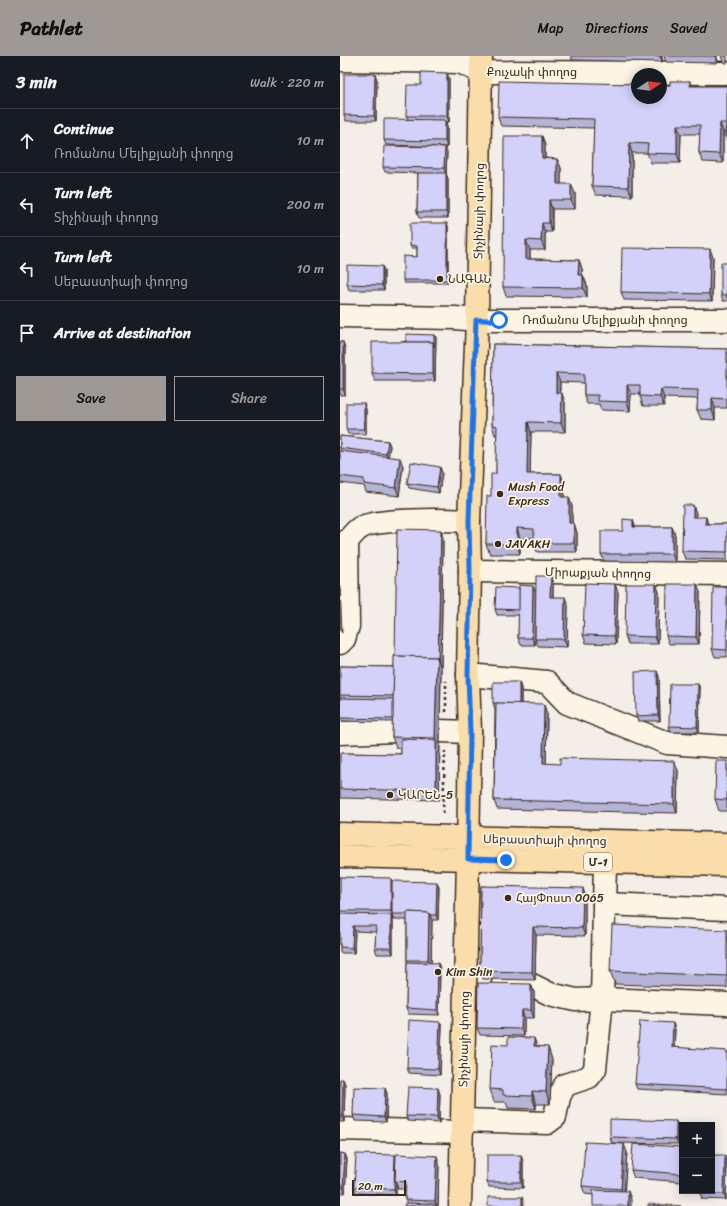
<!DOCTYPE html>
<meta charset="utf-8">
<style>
:root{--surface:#171b24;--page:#20242c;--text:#f1f3f6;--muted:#9ea1a6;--line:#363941;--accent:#9f9995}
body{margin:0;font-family:Sriracha,"Noto Sans Armenian",sans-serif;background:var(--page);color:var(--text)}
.controls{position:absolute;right:12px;bottom:12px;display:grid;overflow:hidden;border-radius:0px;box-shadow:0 2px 10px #0003}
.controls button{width:36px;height:36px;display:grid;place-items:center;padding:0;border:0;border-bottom:1px solid var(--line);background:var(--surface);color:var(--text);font:20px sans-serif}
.compass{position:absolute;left:291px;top:12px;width:36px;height:36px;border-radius:50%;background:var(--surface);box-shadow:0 2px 10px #0003;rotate:77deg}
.scale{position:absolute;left:12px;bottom:10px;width:54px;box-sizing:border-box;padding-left:4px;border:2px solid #3b2a1e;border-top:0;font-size:11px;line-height:14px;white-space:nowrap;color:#3b2a1e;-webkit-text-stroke:3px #fcf5e5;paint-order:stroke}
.stop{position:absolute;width:12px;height:12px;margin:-9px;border:3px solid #1a73e8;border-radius:50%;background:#fff}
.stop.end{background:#1a73e8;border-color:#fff;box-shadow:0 1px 4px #0008}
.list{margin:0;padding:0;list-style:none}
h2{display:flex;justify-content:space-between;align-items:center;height:52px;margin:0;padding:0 16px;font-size:17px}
h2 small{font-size:13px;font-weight:400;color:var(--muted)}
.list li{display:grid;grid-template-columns:26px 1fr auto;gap:12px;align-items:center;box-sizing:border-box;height:64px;padding:0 16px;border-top:1px solid var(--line)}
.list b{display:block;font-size:15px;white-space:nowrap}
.list p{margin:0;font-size:13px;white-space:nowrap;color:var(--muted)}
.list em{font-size:13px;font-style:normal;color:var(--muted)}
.actions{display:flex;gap:8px;padding:12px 16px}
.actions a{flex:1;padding:9px 0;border:1px solid var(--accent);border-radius:0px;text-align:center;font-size:14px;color:var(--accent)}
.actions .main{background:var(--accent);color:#111}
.icon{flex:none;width:22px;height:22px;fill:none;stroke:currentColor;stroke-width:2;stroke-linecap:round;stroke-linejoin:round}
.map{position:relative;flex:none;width:387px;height:1150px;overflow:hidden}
header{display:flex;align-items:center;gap:24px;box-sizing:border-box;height:56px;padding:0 20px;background:var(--accent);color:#111}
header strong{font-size:19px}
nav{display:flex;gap:22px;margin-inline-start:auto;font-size:14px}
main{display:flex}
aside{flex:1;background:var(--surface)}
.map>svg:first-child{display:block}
</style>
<header>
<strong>Pathlet</strong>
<nav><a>Map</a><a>Directions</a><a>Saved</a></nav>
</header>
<main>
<aside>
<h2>3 min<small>Walk · 220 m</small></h2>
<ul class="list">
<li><svg class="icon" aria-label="ahead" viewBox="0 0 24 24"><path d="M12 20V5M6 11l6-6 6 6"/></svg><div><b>Continue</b><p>Ռոմանոս Մելիքյանի փողոց</p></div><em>10 m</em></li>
<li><svg class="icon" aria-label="left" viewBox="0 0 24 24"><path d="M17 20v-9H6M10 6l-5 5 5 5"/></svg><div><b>Turn left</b><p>Տիչինայի փողոց</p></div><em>200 m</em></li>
<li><svg class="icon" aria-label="left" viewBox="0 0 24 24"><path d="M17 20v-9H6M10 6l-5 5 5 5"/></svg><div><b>Turn left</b><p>Սեբաստիայի փողոց</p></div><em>10 m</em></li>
<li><svg class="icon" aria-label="arrive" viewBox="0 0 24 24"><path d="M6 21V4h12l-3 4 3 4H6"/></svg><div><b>Arrive at destination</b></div></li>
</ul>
<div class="actions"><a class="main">Save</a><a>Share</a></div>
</aside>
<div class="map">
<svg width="387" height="1150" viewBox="0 0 387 1150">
<rect width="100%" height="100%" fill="#f4eee9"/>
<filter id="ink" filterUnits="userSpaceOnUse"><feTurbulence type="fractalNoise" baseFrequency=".025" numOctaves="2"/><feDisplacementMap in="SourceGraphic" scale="8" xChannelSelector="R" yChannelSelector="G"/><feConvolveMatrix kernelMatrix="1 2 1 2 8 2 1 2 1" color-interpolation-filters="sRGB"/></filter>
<g filter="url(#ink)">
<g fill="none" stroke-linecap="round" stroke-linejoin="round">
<g stroke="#3b2a1e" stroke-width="25">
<g id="minor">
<path d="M0,4L120,6L141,16L387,17"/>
<path d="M0,260L115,262L137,264H387"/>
<path d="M130,515L387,518"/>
<path d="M0,587L4,583L8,570L7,485C11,481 15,475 20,472C35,462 109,464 129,465"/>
<path d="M128,619L207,626L227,647L327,687L387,691"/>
<path d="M100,675L130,676"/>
<path d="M0,677L57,675"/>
<path d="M264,848L387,853"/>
<path d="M163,928H190L210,938L236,944L262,943L387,948"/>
<path d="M123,1064L207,1067L215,1061L219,1041L225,1029L249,1021L255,1013L262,943L265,806"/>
<path d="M0,1073L122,1076"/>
</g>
</g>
<g stroke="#3b2a1e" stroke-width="25">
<g id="major">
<path d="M0,778L387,788"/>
<path d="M0,800L387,809"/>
<path d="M120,1150L128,803L130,676L128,619L130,515L129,465L137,264L141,0"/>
</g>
</g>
<g stroke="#3b2a1e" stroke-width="2.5" stroke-dasharray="3 3" stroke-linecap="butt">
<path d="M106,656V625"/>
<path d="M103,757L105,695"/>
</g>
<use href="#minor" stroke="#fcf5e5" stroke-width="22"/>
<use href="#major" stroke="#faddab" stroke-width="22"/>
</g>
<g fill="#b5b3d6" stroke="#3b2a1e">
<path d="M231,0H322V6L232,4Z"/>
<path d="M324,0H377V7L326,6Z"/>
<path d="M381,0H387V7H384Z"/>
<path d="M109,22V66H106L107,70V91L46,89L44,84L68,63L66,60L81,29Z"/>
<path d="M37,23L36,65H6L4,59Z"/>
<path d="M350,25L352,30H387V85L385,80V76H383V107L363,106L359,97L360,78H341L340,107H311L307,97H292V140L256,139L252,130L254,72L161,70L158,61Z"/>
<path d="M202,80L205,89V102L217,103L221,112V128L235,137V153H212V176H205V194H190V203L239,204L242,213V219H243L247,229V241L166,240L163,231Z"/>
<path d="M107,96L106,118L108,123V162H79L77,156L78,117L45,116L43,111Z"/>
<path d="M107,167L108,170V227H64L63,224L77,201V192H71L70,189Z"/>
<path d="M373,201L372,245L284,244L281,236Z"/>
<path d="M387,207V245H383L381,239Z"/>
<path d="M42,210L44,215V234H9L7,228Z"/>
<path d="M94,279L96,281L95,325H35L32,317L62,286Z"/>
<path d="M0,286H3L5,292V339H0Z"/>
<path d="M153,288L387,293V352H375V364L361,363L357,354L358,343L324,342V350H303L300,340V338H291L290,355L261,354L259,348H247L244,339V327L220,326V337L225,347V376H191L190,418H221L224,428V441L232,450V467H234L237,477V496H197L194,487V482H180V498H150L146,488L151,440L156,418L157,379H155L152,369Z"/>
<path d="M24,347L26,353V378H8L6,373Z"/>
<path d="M0,380L48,385L50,390L48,401L63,410L59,440L26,436L24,430L0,427Z"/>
<path d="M100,411L102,417L99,437L69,432L67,427Z"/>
<path d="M356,457V461L368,468H387V504L345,503L342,495Z"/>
<path d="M293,464L295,471H332L335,479V506L264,505L261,498Z"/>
<path d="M103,482L99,744L0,742V697L61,698V693L56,692L52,681L53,666L0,665V610L54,611L55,600Z"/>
<path d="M211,520L213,528V541L228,549L227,591L198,590L195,583Z"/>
<path d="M316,528L319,536L318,588H288L285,580Z"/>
<path d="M387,531V601H375L372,593Z"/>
<path d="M278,536L276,588L246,587L243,579Z"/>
<path d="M360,536L359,588H329L326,580Z"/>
<path d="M196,537L195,589H181L178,582L179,559H157L155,553Z"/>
<path d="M317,615L319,621L320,665H298L296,660Z"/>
<path d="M179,626L181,632V648L207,658L206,708L338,714L337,757L157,753L154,744L155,653L153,647Z"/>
<path d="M358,628L360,633L359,676H331L329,670Z"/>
<path d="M387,705V755H379L375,743Z"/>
<path d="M0,821L52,826L99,831L98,864H92L91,907L100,912L99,959L68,958L66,952L67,906V864H54L53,862V898H37L35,892L36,876L15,875L14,897H0Z"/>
<path d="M141,830L245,839V880L196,879L195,924L143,923L140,915Z"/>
<path d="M387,874V932L275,928L270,915Z"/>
<path d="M191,928L194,936V962H184V980L140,979L137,972Z"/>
<path d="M100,966L102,971L100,1019L69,1017L67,1012Z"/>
<path d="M335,973L334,992L387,995V1038L297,1033L295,1028Z"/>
<path d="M197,990L212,1003L210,1048H196V1053L168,1052L166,1046H154L150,1033Z"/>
<path d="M0,1023L5,1028L4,1066H0Z"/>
<path d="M47,1037L46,1066L15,1065L13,1059Z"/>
<path d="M100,1038L99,1067L68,1065L66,1060Z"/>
<path d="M338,1070V1088L272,1087L270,1081Z"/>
<path d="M342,1091V1126L294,1122L291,1114Z"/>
<path d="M287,1096L284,1135L291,1143L245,1138L242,1130Z"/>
<path d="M0,1097L5,1098L7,1103L5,1137H0Z"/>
<path d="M97,1100L99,1107L98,1150H64L67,1147L65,1144L66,1133H58L56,1127V1139L16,1137L14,1132L56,1102Z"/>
<path d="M183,1105V1132L149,1131L147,1126Z"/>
<path d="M387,1105L386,1144L362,1143L360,1137Z"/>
</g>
<g fill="#9492ae" stroke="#3b2a1e">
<path d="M320,0H322V6Z"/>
<path d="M375,0H377V7Z"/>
<path d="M107,17L109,22V66L107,60Z"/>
<path d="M35,18L37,23L36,65L34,60Z"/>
<path d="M105,64L107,70V91L105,85Z"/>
<path d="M380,67L383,76V107L379,98Z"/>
<path d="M337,69L341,78L340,107L337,98Z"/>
<path d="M202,80L205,89V112L202,102Z"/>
<path d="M289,87L292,97V140L288,131Z"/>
<path d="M105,91L107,96L106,118L104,112Z"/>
<path d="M217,103L221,112V137L217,128Z"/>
<path d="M106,117L108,123V162L106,156Z"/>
<path d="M231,128L235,137V153L231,144Z"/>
<path d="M209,144L212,153V176L209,167Z"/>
<path d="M107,167L108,170V227L107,224Z"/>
<path d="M202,167L205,176V194L201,185Z"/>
<path d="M186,184L190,194V213L186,203Z"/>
<path d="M370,193L373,201L372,245L369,238Z"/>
<path d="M239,204L242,213V229L238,219Z"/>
<path d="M42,210L44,215V234L42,229Z"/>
<path d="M243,219L247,229V241L243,232Z"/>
<path d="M94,279L96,281L95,325L93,318V286Z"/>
<path d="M3,286L5,292V339L3,333Z"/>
<path d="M216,317L220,326L219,347L216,337Z"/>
<path d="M287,329L291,338L290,355L287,346Z"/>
<path d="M321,333L324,342V350L320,341Z"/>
<path d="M222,337L225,347V376L221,367Z"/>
<path d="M372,342L375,352V364L372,354Z"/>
<path d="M24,347L26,353V378L24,373Z"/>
<path d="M188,366L191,376L190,427L187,418Z"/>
<path d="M48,385L50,390L48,403L46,398Z"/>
<path d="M60,402L63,410L59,440L56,432Z"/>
<path d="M100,411L102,417L99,437L97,431Z"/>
<path d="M221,418L224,428V450L221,441Z"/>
<path d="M229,441L232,450V477L229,467Z"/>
<path d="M353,449L356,457V468L353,461Z"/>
<path d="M366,461L368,468H365Z"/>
<path d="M293,464L295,471H293Z"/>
<path d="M234,467L237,477V496L234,487Z"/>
<path d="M332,471L335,479V506L332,498Z"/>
<path d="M177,472L180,482V498L177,488Z"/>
<path d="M101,474L103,482L101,612L98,605Z"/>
<path d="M211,520L213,528V548L210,541Z"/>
<path d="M275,528L278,536L276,588L274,580Z"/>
<path d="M316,528L319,536L318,588L315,581Z"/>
<path d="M357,528L360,536L359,588L356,581Z"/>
<path d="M193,530L196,537L195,589L192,582Z"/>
<path d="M0,531L2,577L0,573Z"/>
<path d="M225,541L228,549L227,591L224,583Z"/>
<path d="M97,601L101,612L99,744L96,735V684L95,682Z"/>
<path d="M317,615L319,621L320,665L318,659Z"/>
<path d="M179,626L181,632V653L179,648Z"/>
<path d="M358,628L360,633L359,676L357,671Z"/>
<path d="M204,648L207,658L206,717L203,707Z"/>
<path d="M334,705L338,714L337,757L334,748Z"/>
<path d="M51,822L54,830L52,858L53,863L51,855Z"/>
<path d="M97,826L99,831L98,864L96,859Z"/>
<path d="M243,832L245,839V880L242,872Z"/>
<path d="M89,857L92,864L91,912L88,904Z"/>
<path d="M51,859L53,864V898L51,892Z"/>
<path d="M13,870L15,875L14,897L12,892Z"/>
<path d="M193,871L196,879L195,924L192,916Z"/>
<path d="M98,907L100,912L99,959L97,954Z"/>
<path d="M191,928L194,936V962L191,954Z"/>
<path d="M182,954L184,962V980L181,973Z"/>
<path d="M100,966L102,971L100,1019L98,1013Z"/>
<path d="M333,967L335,973L334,997L332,991Z"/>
<path d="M194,982L199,995L194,990Z"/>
<path d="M208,991L212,1003L210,1048L206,1036Z"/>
<path d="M3,1023L5,1028L4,1066L2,1061Z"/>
<path d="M45,1032L47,1037L46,1066L44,1061Z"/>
<path d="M98,1032L100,1038L99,1067L97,1061Z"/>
<path d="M192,1035L196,1048V1053L192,1040Z"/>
<path d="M336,1065L338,1070V1088L336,1083Z"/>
<path d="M284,1088L287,1096L284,1141L281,1133Z"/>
<path d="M5,1098L7,1103L5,1137L3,1131Z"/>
<path d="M55,1099L57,1105L55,1125L56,1127V1139L54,1133Z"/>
<path d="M181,1099L183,1105V1132L181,1126Z"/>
<path d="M385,1099L387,1105L386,1144L384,1138Z"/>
<path d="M97,1100L99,1107L98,1150H97L95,1145Z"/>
<path d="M288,1135L291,1143V1150H288Z"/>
<path d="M182,1141L184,1147V1150H182Z"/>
</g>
<g fill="#d3d0f9" stroke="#3b2a1e">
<path d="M81,16L107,17V60H66L67,29H81Z"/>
<path d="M4,18H35L34,60L4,59Z"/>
<path d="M159,25L297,28V42H321V29H330V25H350V30H387V81L385,80L386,67H380L379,98L359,97L360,69H337V98L307,97L308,88L289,87L288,131L252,130L254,63L158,61Z"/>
<path d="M44,63L105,64V85L44,84Z"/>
<path d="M164,80H202V102L217,103V128H231V144H209V167H202L201,185L186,184V203L239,204L238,219H243V232L163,231Z"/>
<path d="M44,90L105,91L104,112L43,111Z"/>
<path d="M78,117H106V156H77Z"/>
<path d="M70,167H107V224H63V200L77,201V190L70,189Z"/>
<path d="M282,192L370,193L369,238L281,236Z"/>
<rect x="381" y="207" width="6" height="32"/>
<path d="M7,209L42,210V229L7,228Z"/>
<path d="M66,278L94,279V291L93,286H62L66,285Z"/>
<rect x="0" y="286" width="3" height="47"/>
<path d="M32,286H93V318L32,317Z"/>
<path d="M153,288L387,293V343L372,342V354H357L358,334L321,333L320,341L300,340V329H287V346L258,345V339H244V318L216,317V337H222L221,367L188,366L187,418H221V441H229V467H234V487H194V473L177,472V488H146L147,440H151V418H156V402L157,370L152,369Z"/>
<rect x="6" y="347" width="18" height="26"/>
<path d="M0,380L48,385L46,398L0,392Z"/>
<path d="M0,395L60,402L56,432L24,428V423L0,420Z"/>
<path d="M71,406L100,411L97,431L67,427Z"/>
<path d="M343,449H353V461H366L365,468H387V496L342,495Z"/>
<path d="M283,463L293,464V471H332V498H261V475H283Z"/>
<path d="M57,473L101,474L98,605L97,601L55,600Z"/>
<path d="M196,520H211L210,541H225L224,583H195Z"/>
<path d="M245,527L275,528L274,580L243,579Z"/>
<path d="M286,528H316L315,581L285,580Z"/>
<path d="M327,528H357L356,581L326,580Z"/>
<path d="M179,529L193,530L192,582H178Z"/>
<path d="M156,531L179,532V554L155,553Z"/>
<path d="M373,531H387V594L372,593Z"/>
<path d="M54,600L97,601L95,682L52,681Z"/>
<path d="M0,610L54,611L53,640L0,639Z"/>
<path d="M317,615L318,659L296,660L295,616Z"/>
<path d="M153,626H179V648L153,647Z"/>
<path d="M330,628H358L357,671L329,670Z"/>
<path d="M0,642L53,643V663L0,662Z"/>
<path d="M156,647L204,648L203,707L220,708V702L334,705V748L154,744Z"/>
<path d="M61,683L96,684V735L0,733V697L61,698Z"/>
<path d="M376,705H387V744L375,743Z"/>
<path d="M0,821L51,822V855H0Z"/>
<path d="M52,825L97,826L96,859H90L89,857L67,856V858H52Z"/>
<path d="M141,830L243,832L242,872L193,871L192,916L140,915Z"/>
<path d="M67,856L89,857L88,904H67Z"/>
<path d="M0,858L51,859V892H35L36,870H13L12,892L0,891Z"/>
<path d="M272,869L387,874V920L270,915Z"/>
<path d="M67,906L98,907L97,954L66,952Z"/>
<path d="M138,927L191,928V954H182L181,973L137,972Z"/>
<path d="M69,964L100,966L98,1013L67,1012Z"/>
<path d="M300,965L333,967L332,991L387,995V1033L295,1028Z"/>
<path d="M168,981L194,982V990L208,991L206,1036L192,1035V1040L163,1039V1034L150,1033L152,988L168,989Z"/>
<path d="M0,1023H3L2,1061H0Z"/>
<path d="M14,1031L45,1032L44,1061L13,1059Z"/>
<path d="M68,1031L98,1032L97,1061L66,1060Z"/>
<path d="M270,1063L336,1065V1083L270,1081Z"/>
<path d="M245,1086L284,1088L281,1133L242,1130Z"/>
<path d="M293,1088L342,1091V1118L291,1114Z"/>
<path d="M0,1097L5,1098L3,1131H0Z"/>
<path d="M16,1098L55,1099L54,1133L14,1132Z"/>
<path d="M56,1098L97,1100L95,1145L65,1144L66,1126L55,1125Z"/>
<rect x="147" y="1099" width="34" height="27"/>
<path d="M372,1099H385L384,1138L360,1137V1135H372Z"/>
<path d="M253,1134L288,1135V1150H253Z"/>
<rect x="148" y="1141" width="34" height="9"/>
<path d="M65,1147L96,1148L95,1150H64Z"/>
<path d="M308,1148L341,1150H308Z"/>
</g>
</g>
<g fill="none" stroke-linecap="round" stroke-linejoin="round" filter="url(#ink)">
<path stroke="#1a73e8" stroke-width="5" d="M159,264H136L129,465L130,515L128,619L130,676L128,803L166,804"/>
</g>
<g fill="#3b2a1e" stroke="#fcf5e5" stroke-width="1.5">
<circle cx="100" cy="223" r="4"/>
<circle cx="160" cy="438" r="4"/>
<circle cx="158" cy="488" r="4"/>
<circle cx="50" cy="739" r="4"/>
<circle cx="168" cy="842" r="4"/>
<circle cx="98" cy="916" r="4"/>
</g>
<g text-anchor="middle" stroke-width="3.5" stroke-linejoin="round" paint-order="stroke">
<rect fill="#fcf5e5" stroke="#75675a" stroke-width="1" x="244" y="797" width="28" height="18" rx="3"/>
<g font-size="11" font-weight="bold" fill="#3b2a1e">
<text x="258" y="810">Մ-1</text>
</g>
<g font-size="12" fill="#3b2a1e" stroke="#fcf5e5">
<text x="192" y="20">Քուչակի փողոց</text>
<text transform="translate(139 155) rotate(-89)" y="4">Տիչինայի փողոց</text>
<text x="265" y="268">Ռոմանոս Մելիքյանի փողոց</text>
<text transform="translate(258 517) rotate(1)" y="4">Միրաքյան փողոց</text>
<text transform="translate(205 784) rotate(1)" y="4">Սեբաստիայի փողոց</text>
<text transform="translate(124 983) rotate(-89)" y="4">Տիչինայի փողոց</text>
</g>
<g font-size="12" fill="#3b2a1e" stroke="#fcf5e5" text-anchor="start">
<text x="108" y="227">ՆԱԳԱՆ</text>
<text x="168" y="435">Mush Food<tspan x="168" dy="14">Express</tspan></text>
<text x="166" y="492">JAVAKH</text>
<text x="58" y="743">ԿԱՐԵՆ-5</text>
<text x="176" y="846">ՀայՓոստ 0065</text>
<text x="106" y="920">Kim Shin</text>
</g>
</g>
</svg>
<div class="controls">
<button>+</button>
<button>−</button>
</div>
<svg class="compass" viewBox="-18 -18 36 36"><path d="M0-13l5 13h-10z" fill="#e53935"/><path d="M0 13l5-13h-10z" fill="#9ea1a6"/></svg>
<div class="scale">20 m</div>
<div class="stop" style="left:159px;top:264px"></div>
<div class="stop end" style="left:166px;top:804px"></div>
</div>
</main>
